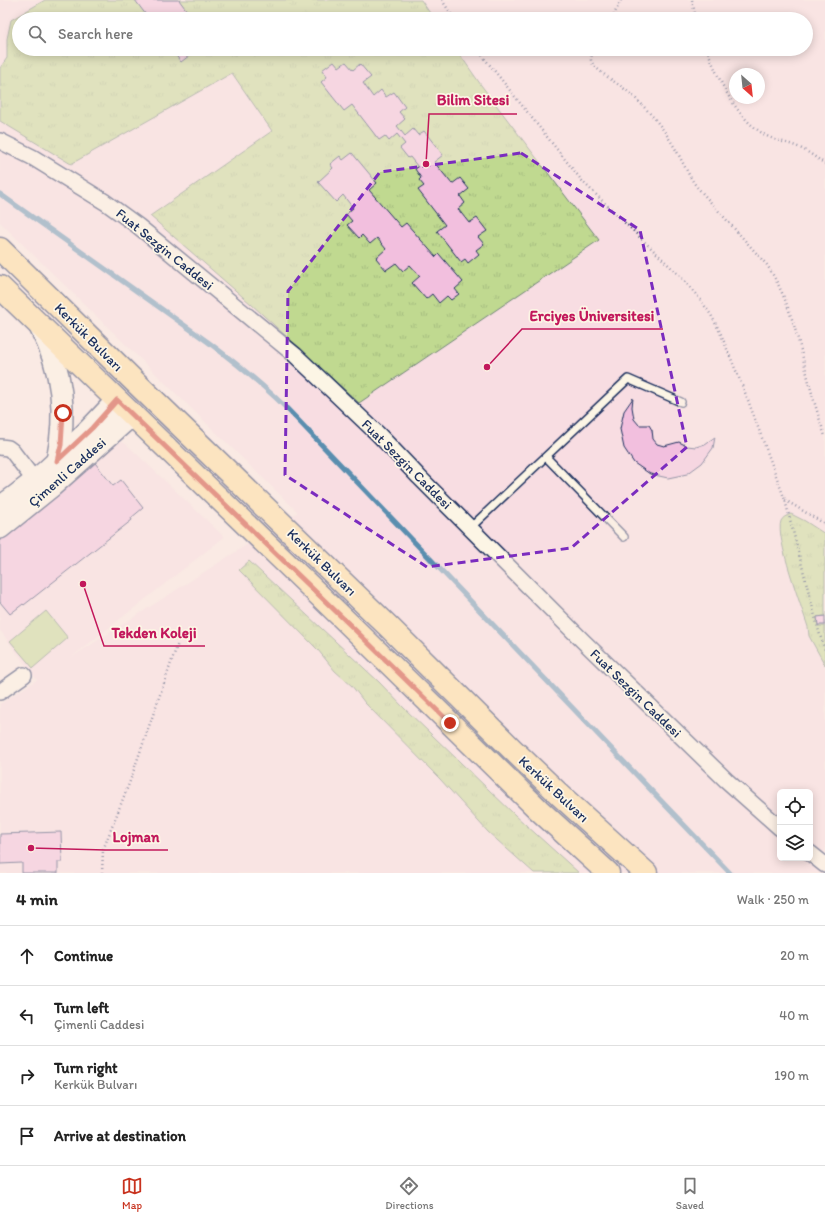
<!DOCTYPE html>
<meta charset="utf-8">
<style>
:root{--surface:#fff;--page:#f6f6f6;--text:#222;--muted:#767676;--line:#e0e0e0;--accent:#c8321e}
body{margin:0;font-family:Itim,sans-serif;background:var(--page);color:var(--text)}
.controls{position:absolute;right:12px;bottom:12px;display:grid;overflow:hidden;border-radius:6px;box-shadow:0 2px 10px #0003}
.controls button{width:36px;height:36px;display:grid;place-items:center;padding:0;border:0;border-bottom:1px solid var(--line);background:var(--surface);color:var(--text);font:20px sans-serif}
.compass{position:absolute;left:729px;top:68px;width:36px;height:36px;border-radius:50%;background:var(--surface);box-shadow:0 2px 10px #0003;rotate:153deg}
.stop{position:absolute;width:12px;height:12px;margin:-9px;border:3px solid #c8321e;border-radius:50%;background:#fff}
.stop.end{background:#c8321e;border-color:#fff;box-shadow:0 1px 4px #0008}
.list{margin:0;padding:0;list-style:none}
h2{display:flex;justify-content:space-between;align-items:center;height:52px;margin:0;padding:0 16px;font-size:17px}
h2 small{font-size:13px;font-weight:400;color:var(--muted)}
.list li{display:grid;grid-template-columns:26px 1fr auto;gap:12px;align-items:center;box-sizing:border-box;height:60px;padding:0 16px;border-top:1px solid var(--line)}
.list b{display:block;font-size:15px;white-space:nowrap}
.list p{margin:0;font-size:13px;white-space:nowrap;color:var(--muted)}
.list em{font-size:13px;font-style:normal;color:var(--muted)}
.icon{flex:none;width:22px;height:22px;fill:none;stroke:currentColor;stroke-width:2;stroke-linecap:round;stroke-linejoin:round}
.map{position:relative;flex:none;width:825px;height:873px;overflow:hidden}
.search{position:absolute;background:var(--surface);box-shadow:0 2px 10px #0003;left:12px;right:12px;top:12px;height:44px;display:flex;align-items:center;gap:10px;box-sizing:border-box;padding:0 14px;border-radius:22px;color:var(--muted);font-size:15px}
.sheet{height:292px;background:var(--surface)}
nav{display:flex;justify-content:space-around;align-items:center;box-sizing:border-box;height:56px;border-top:1px solid var(--line);background:var(--surface);font-size:11px;color:var(--muted)}
nav a{display:grid;justify-items:center;gap:2px}
nav .on{color:var(--accent)}
.map>svg:first-child{display:block}
</style>
<div class="map">
<svg width="825" height="873" viewBox="0 0 825 873">
<defs>
<pattern id="grass-tufts" width="24" height="20" patternUnits="userSpaceOnUse"><rect width="24" height="20" fill="#c0d990"/><path d="M3 7l-1-3M5 7V3M7 7l1-3M15 17l-1-3M17 17v-4M19 17l1-3" fill="none" stroke="#a4bb7f"/></pattern>
</defs>
<rect width="100%" height="100%" fill="#faeae4"/>
<filter id="ink" filterUnits="userSpaceOnUse"><feTurbulence type="fractalNoise" baseFrequency=".025" numOctaves="2"/><feDisplacementMap in="SourceGraphic" scale="8" xChannelSelector="R" yChannelSelector="G"/><feConvolveMatrix kernelMatrix="1 2 1 2 8 2 1 2 1" color-interpolation-filters="sRGB"/></filter>
<g filter="url(#ink)">
<path fill="#f8dde2" fill-rule="evenodd" d="M0,0H825V873H0V704L37,680L0,630V531L112,441H120L126,444L224,537L69,659L298,512L0,222ZM19,19H806V49H19ZM735,74H759V98H735ZM780,792H810V858H780Z"/>
<g fill="url(#grass-tufts)" stroke="#6e8477">
<path d="M45,0H421L434,19H19V49H456L481,85L599,240L359,403L251,304L150,216L272,131L232,73L71,164L0,121V68L7,58V39L11,20Z"/>
<path d="M791,514L805,521L825,534V616L817,617L818,626H825V665L809,636L808,627C802,608 775,537 781,521C783,517 786,516 791,514Z"/>
<path d="M249,561L379,682L404,708L515,815L579,873H534L488,832L440,779L365,703L352,686L335,671L318,650L239,570Z"/>
</g>
<path fill="#c0d990" stroke="#6e8477" d="M46,611L68,638L33,668L10,641Z"/>
<g fill="none" stroke-linecap="round" stroke-linejoin="round">
<path stroke="#5a8eaf" stroke-width="5" d="M0,194L208,342C240,366 270,390 297,419L730,873"/>
</g>
<g fill="#f2bfde" stroke="#1b2f5e">
<path d="M135,0H179L193,19H149Z"/>
<path d="M171,49H198L181,62Z"/>
<path d="M334,61L339,67L346,62L353,70L360,64L371,77L363,83L373,97L381,90L386,97L394,92L405,107L399,112L405,119L397,126L405,136L413,129L418,135L424,131L443,155L434,162L452,184L460,178L469,189L460,196L465,203L458,209L469,223L477,218L487,231L478,237L484,244L476,250L479,254L468,263L465,259L461,262L437,231L445,225L418,190L424,186L419,180L421,178L415,169L418,167L410,157L408,158L400,148L405,144L397,134L389,141L385,136L379,140L352,105L344,111L321,82L327,77L322,70Z"/>
<path d="M352,153L377,183L369,190L401,227L406,223L436,257L439,254L463,282L455,289L459,294L451,300L447,296L439,303L432,294L426,299L412,283L420,276L410,265L403,271L396,263L386,270L376,258L386,249L377,238L370,244L362,235L359,238L347,225L352,221L346,214L353,208L343,195L336,202L318,182L333,168L330,164L340,156L343,160Z"/>
<path d="M633,398L632,407L634,419L639,425H649L652,430L653,439L657,444L664,446L679,442L687,446L696,447L705,444L715,437L713,448L702,463L687,474L668,478L650,474L634,463L624,448L620,429L624,411Z"/>
<path d="M92,459L113,486L121,480L143,508L131,518L132,520L24,605L23,604L10,614L0,602V532Z"/>
<path d="M825,616V625H818L817,617Z"/>
<path d="M61,832L62,862H58V873H22V863L0,864V834Z"/>
</g>
<g fill="none" stroke-linecap="round" stroke-linejoin="round">
<g stroke="#1b2f5e" stroke-width="10">
<g id="lane">
<path d="M546,457L624,537"/>
<path d="M470,528L628,379L681,402"/>
</g>
</g>
<g stroke="#1b2f5e" stroke-width="18">
<g id="street">
<path d="M0,141L32,157L71,181L105,202L138,226L295,355L379,435L419,477L582,640L726,780L780,828"/>
<path d="M0,447L8,448L12,451L35,481"/>
<path d="M0,692L24,675"/>
<path d="M810,853L825,865"/>
</g>
</g>
<g stroke="#1b2f5e" stroke-width="24">
<g id="secondary">
<path d="M40,327C63,371 67,413 57,461"/>
<path d="M0,507C44,477 81,439 117,400"/>
<path d="M0,528L52,486L132,415"/>
</g>
</g>
<g stroke="#1b2f5e" stroke-width="25">
<g id="primary">
<path d="M0,249L131,378L389,627L512,749L560,795L646,873"/>
<path d="M0,287L349,624L539,810L608,873"/>
</g>
</g>
<g stroke="#1b2f5e" stroke-width="2.5" stroke-dasharray="1 3" stroke-linecap="butt">
<path d="M442,0L454,19"/>
<path d="M692,0L696,19"/>
<path d="M612,19L621,0"/>
<path d="M477,49L583,182L681,277L700,299L711,315L720,332L746,395L785,500L819,632L825,650"/>
<path d="M596,49C593,52 591,55 591,60C592,69 624,87 632,95C648,110 662,126 673,145C682,159 687,174 697,187L767,265C789,299 797,335 807,374C812,395 818,415 825,436"/>
<path d="M707,49C719,81 736,119 767,136C775,140 783,142 790,144C803,148 814,156 825,164"/>
<path d="M785,500L825,524"/>
<path d="M102,873L103,850L130,781L178,643"/>
</g>
<use href="#lane" stroke="#fcf5e5" stroke-width="7"/>
<use href="#street" stroke="#fcf5e5" stroke-width="15"/>
<use href="#secondary" stroke="#fcf5e5" stroke-width="21"/>
<use href="#primary" stroke="#fedd96" stroke-width="22"/>
</g>
</g>
<g fill="none" stroke-linecap="round" stroke-linejoin="round" filter="url(#ink)">
<path stroke="#c8321e" stroke-width="5" d="M63,413L61,445L57,461L92,428L117,400L349,624L450,723"/>
</g>
<path d="M0 0H825V873H0ZM521,153L640,230L687,447L571,548L427,567L285,475L288,291L380,172Z" fill="#faeae4" fill-opacity=".55" fill-rule="evenodd"/>
<path fill="none" stroke="#7b2cbf" stroke-width="3" stroke-dasharray="8 5" stroke-linejoin="round" d="M521,153L640,230L687,447L571,548L427,567L285,475L288,291L380,172Z"/>
<g text-anchor="middle" stroke-width="3.5" stroke-linejoin="round" paint-order="stroke">
<g font-size="14" fill="#1b2f5e" stroke="#fcf5e5">
<text transform="translate(165 249) rotate(39)" y="5">Fuat Sezgin Caddesi</text>
<text transform="translate(89 337) rotate(45)" y="5">Kerkük Bulvarı</text>
<text transform="translate(407 464) rotate(45)" y="5">Fuat Sezgin Caddesi</text>
<text transform="translate(67 472) rotate(-41)" y="5">Çimenli Caddesi</text>
<text transform="translate(322 562) rotate(44)" y="5">Kerkük Bulvarı</text>
<text transform="translate(636 693) rotate(44)" y="5">Fuat Sezgin Caddesi</text>
<text transform="translate(554 789) rotate(43)" y="5">Kerkük Bulvarı</text>
</g>
</g>
<path fill="none" stroke="#c2185b" stroke-width="1.5" d="M426 164L429 114H517M487 367L522 329H663M83 584L104 646H205M31 848L105 850H168"/>
<g fill="#c2185b" stroke="#fcf5e5" stroke-width="1.5">
<circle cx="426" cy="164" r="4"/>
<circle cx="487" cy="367" r="4"/>
<circle cx="83" cy="584" r="4"/>
<circle cx="31" cy="848" r="4"/>
</g>
<g font-size="15" text-anchor="middle" font-weight="bold" fill="#c2185b" stroke="#fcf5e5" stroke-width="3.5" stroke-linejoin="round" paint-order="stroke">
<text x="473" y="105">Bilim Sitesi</text>
<text x="592" y="321">Erciyes Üniversitesi</text>
<text x="154" y="638">Tekden Koleji</text>
<text x="136" y="842">Lojman</text>
</g>
</svg>
<div class="controls">
<button><svg class="icon" aria-label="locate" viewBox="0 0 24 24"><circle cx="12" cy="12" r="6"/><path d="M12 2v4M12 18v4M2 12h4M18 12h4"/></svg></button>
<button><svg class="icon" aria-label="layers" viewBox="0 0 24 24"><path d="M12 4l9 5-9 5-9-5zM3 14l9 5 9-5"/></svg></button>
</div>
<svg class="compass" viewBox="-18 -18 36 36"><path d="M0-13l5 13h-10z" fill="#e53935"/><path d="M0 13l5-13h-10z" fill="#767676"/></svg>
<div class="stop" style="left:63px;top:413px"></div>
<div class="stop end" style="left:450px;top:723px"></div>
<div class="search"><svg class="icon" aria-label="search" viewBox="0 0 24 24"><circle cx="10" cy="10" r="6"/><path d="M15 15l6 6"/></svg>Search here</div>
</div>
<section class="sheet">
<h2>4 min<small>Walk · 250 m</small></h2>
<ul class="list">
<li><svg class="icon" aria-label="ahead" viewBox="0 0 24 24"><path d="M12 20V5M6 11l6-6 6 6"/></svg><div><b>Continue</b></div><em>20 m</em></li>
<li><svg class="icon" aria-label="left" viewBox="0 0 24 24"><path d="M17 20v-9H6M10 6l-5 5 5 5"/></svg><div><b>Turn left</b><p>Çimenli Caddesi</p></div><em>40 m</em></li>
<li><svg class="icon" aria-label="right" viewBox="0 0 24 24"><path d="M7 20v-9h11M14 6l5 5-5 5"/></svg><div><b>Turn right</b><p>Kerkük Bulvarı</p></div><em>190 m</em></li>
<li><svg class="icon" aria-label="arrive" viewBox="0 0 24 24"><path d="M6 21V4h12l-3 4 3 4H6"/></svg><div><b>Arrive at destination</b></div></li>
</ul>
</section>
<nav>
<a class="on"><svg class="icon" aria-label="map" viewBox="0 0 24 24"><path d="M3 6l6-2 6 2 6-2v14l-6 2-6-2-6 2zM9 4v14M15 6v14"/></svg>Map</a>
<a><svg class="icon" aria-label="directions" viewBox="0 0 24 24"><path d="M12 3l9 9-9 9-9-9zM9 14v-3h6M13 9l2 2-2 2"/></svg>Directions</a>
<a><svg class="icon" aria-label="saved" viewBox="0 0 24 24"><path d="M7 4h10v16l-5-4-5 4z"/></svg>Saved</a>
</nav>
